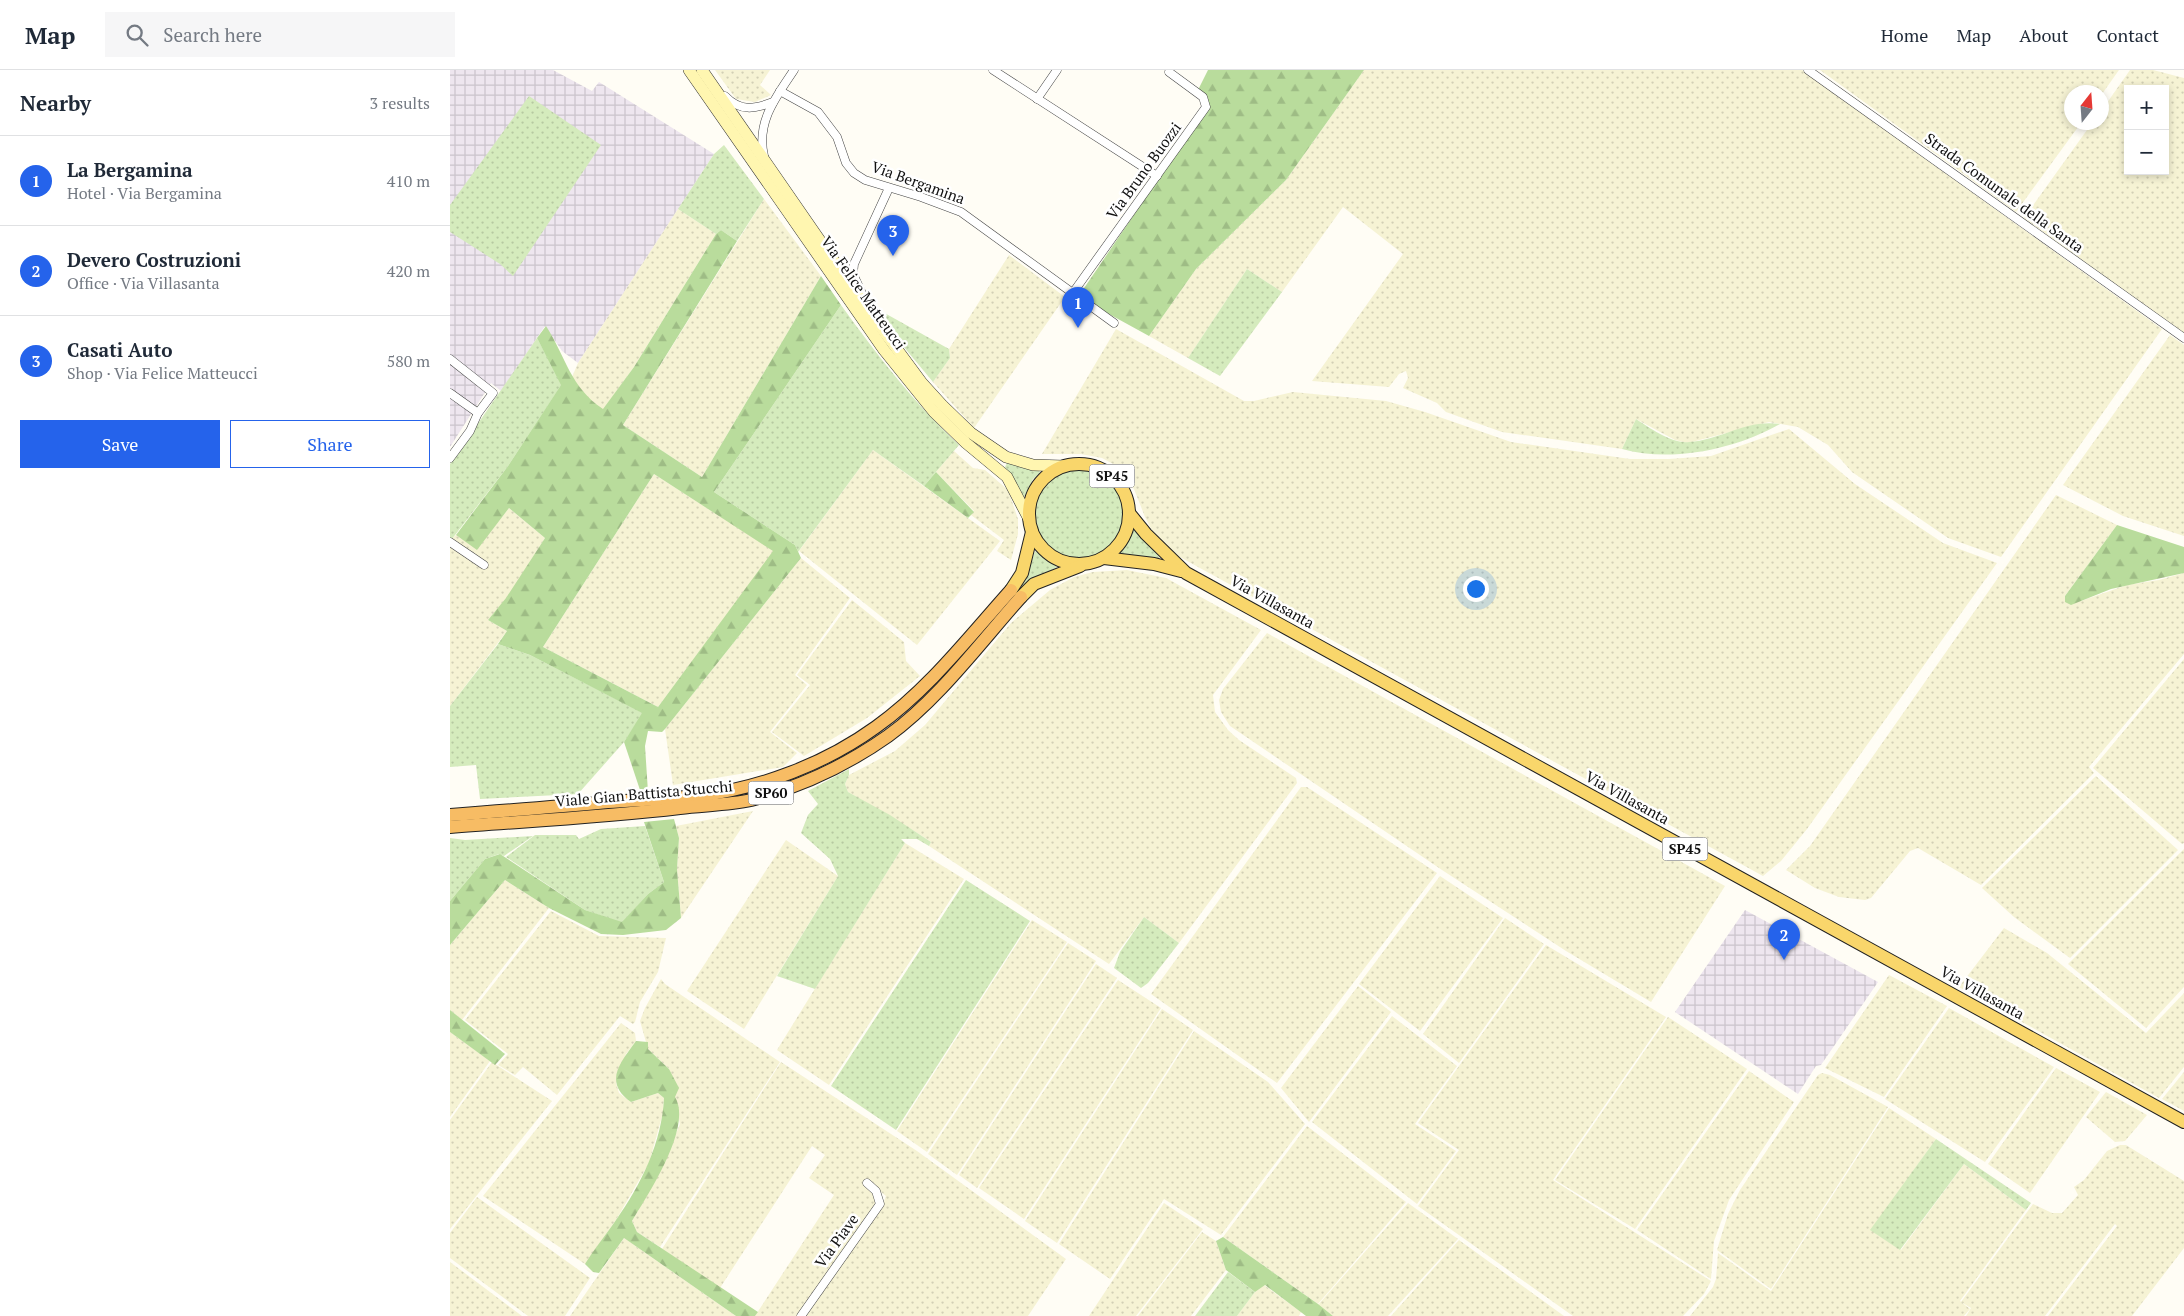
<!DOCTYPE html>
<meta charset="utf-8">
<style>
:root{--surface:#fff;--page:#f6f6f7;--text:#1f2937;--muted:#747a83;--line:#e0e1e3;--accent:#2563eb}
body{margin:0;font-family:"PT Serif",serif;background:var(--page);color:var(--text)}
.controls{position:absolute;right:15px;top:15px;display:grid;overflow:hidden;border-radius:0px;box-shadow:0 2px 8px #0003}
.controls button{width:45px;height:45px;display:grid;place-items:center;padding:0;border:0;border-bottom:1px solid var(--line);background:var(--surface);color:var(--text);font:25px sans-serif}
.compass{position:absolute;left:1614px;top:15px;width:45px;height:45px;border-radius:50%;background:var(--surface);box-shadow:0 2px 8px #0003;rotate:17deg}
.you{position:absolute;left:1025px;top:518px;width:18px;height:18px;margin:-12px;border:4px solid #fff;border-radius:50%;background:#1a73e8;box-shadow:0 0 0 8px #1a73e833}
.badge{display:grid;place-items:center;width:32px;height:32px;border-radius:50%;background:var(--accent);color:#fff;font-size:16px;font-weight:700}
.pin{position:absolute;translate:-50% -41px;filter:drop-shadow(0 1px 2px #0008)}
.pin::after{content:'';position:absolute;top:26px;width:18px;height:15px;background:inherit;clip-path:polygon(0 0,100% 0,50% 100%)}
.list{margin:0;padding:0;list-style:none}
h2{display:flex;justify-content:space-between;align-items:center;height:65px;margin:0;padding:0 20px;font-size:21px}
h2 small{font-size:16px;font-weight:400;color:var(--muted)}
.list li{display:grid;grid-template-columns:32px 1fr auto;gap:15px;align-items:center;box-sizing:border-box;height:90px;padding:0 20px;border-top:1px solid var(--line)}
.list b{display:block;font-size:19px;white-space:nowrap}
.list p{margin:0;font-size:16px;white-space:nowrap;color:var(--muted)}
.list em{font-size:16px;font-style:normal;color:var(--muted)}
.actions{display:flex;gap:10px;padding:15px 20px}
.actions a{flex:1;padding:11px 0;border:1px solid var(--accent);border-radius:0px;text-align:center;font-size:18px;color:var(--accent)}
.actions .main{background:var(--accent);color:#fff}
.icon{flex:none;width:28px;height:28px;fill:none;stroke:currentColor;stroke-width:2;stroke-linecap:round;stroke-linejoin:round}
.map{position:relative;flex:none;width:1734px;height:1246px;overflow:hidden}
header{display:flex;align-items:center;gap:30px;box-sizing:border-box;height:70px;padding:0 25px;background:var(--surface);border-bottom:1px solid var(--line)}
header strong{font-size:24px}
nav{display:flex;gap:28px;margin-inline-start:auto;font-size:18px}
.search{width:350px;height:45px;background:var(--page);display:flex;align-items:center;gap:12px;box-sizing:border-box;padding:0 18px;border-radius:0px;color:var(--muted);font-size:19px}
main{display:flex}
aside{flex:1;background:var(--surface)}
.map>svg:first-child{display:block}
</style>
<header>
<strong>Map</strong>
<div class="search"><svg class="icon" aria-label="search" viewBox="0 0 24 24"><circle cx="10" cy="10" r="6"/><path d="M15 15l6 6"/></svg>Search here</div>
<nav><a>Home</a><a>Map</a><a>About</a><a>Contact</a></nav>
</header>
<main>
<aside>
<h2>Nearby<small>3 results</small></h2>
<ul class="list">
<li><span class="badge">1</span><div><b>La Bergamina</b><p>Hotel · Via Bergamina</p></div><em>410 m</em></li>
<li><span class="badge">2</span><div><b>Devero Costruzioni</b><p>Office · Via Villasanta</p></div><em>420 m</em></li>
<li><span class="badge">3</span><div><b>Casati Auto</b><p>Shop · Via Felice Matteucci</p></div><em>580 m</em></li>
</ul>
<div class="actions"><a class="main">Save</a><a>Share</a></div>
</aside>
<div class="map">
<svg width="1734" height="1246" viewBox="0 0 1734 1246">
<defs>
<pattern id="industrial-grid" width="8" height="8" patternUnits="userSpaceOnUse" patternTransform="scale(1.25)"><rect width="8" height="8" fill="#eee6ef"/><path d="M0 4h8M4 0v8" fill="none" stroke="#cbc4cc"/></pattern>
<pattern id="farmland-dots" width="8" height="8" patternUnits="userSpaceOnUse" patternTransform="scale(1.25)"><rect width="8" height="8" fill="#f6f3d4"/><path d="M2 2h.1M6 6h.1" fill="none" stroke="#d2cfb5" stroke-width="1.8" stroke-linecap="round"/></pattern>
<pattern id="grass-dots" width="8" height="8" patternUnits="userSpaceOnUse" patternTransform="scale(1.25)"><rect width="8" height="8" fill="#d5ebbd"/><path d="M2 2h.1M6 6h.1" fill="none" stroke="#b6c8a1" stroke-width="1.8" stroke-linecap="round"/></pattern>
<pattern id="forest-firs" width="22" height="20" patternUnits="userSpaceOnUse" patternTransform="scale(1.25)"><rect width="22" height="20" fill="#b9dc9c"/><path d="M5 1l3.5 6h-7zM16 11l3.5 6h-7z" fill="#9ebc85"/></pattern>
</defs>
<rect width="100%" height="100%" fill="#fffdf5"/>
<g fill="url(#industrial-grid)">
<path d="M0,0H103L142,21L149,12L264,84L128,293L112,281L95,256L51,321L41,313L0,377Z"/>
<path d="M1295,840L1428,912L1371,995L1366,996L1348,1024L1225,942Z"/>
</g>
<g fill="url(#farmland-dots)" fill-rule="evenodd">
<path d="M265,0H320L310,15L321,25L305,32L286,29Z"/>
<path d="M914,0H1352L1712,259L1551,487L1498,468L1402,402L1378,375L1348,357L1319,352L1238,373L1225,370L1186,349L1172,379L1052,362L996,342L987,333L953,318L958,308L956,301L949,304L939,317L862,311L953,184L893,137L832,222L797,199L738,288L699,266L746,199L836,110Z"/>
<path d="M1370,0H1669L1652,24L1622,22V52L1631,53L1566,142Z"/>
<path d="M1680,0H1703L1734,8V264L1574,148L1642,53L1652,52V40ZM1678,19H1715V101H1678Z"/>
<path d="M314,129L371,206L252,407L173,355Z"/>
<path d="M228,139L266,164L184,297L153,340L133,324L122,307L128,293Z"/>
<path d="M559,185L615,227L524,358L483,312L500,288L499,279Z"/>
<path d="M666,259L794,331H804L843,322L936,331L975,342L1061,372L1180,389H1219L1261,386L1339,359L1405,414L1493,473L1547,493L1357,759L1331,791L1313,806L717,480L706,468L695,447L684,419L665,395L652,388L631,384H592Z"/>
<path d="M1720,265L1734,275V466L1673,446L1613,415Z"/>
<path d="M423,380L550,471L467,575L349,481Z"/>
<path d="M504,381L523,398L535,400L558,420L568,449V464L561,490L547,481L554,470L521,445L524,441L486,402Z"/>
<path d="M204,404L324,481L208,637L93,577Z"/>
<path d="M1606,425L1667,455L1615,526L1631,531L1677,515L1709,510L1734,503V584L1639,697L1644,703L1531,815L1468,778L1460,781L1421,828L1415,830L1389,827L1365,818L1336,800L1360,776Z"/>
<path d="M59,438L95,468L57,528L38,550L57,561L0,636V470L6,465L27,479Z"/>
<path d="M351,488L400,528L345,605L357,615L320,662L347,683L333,697L223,715L215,659Z"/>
<path d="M677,500L716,508L811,560L763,625L765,642L778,660L789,670L846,708L847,713L729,873L694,847L659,894L479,776L481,772L469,764L398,722L395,714L399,705L445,681L475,655L561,553L600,520L624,507L643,502Z"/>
<path d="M402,530L454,572L456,591L470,606L417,648L354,686L322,662L360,615L347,605Z"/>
<path d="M817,563L1275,816L1201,932L1116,881L992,800L780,656L771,642L769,630L773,619Z"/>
<path d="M1734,589V773L1732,774L1643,698Z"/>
<path d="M1646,706L1728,780L1620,888L1564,847L1532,818Z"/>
<path d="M851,717H857L987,803L827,1013L701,924Z"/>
<path d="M303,741L231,848L227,799L229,768L226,756Z"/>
<path d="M336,770L388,806L294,959L237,921Z"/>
<path d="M455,773L514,809L379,1015L327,980Z"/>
<path d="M1734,779V917L1696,958L1618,894Z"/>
<path d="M990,806L1053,848L970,961L909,914Z"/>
<path d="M55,810L99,838L12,950L0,940V875Z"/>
<path d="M101,841L149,866L216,868L208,902L190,932L185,952L183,954L170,946L107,1025L73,997L65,1005L48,995L58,984L15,950Z"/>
<path d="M1055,848L1094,874L1009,993L973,964Z"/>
<path d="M582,850L617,872L477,1082L447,1061Z"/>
<path d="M1554,858L1597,883L1696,963L1734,923V997L1709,1028L1509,917Z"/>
<path d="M618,873L646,891L507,1105L478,1084Z"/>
<path d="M1096,875L1216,947L1103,1110L1261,1211L1254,1224L1233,1246H1123L968,1136L1009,1080L968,1053Z"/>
<path d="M646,894L667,908L527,1118L509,1105Z"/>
<path d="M1439,905L1497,936L1434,1027L1375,998Z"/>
<path d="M211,909L215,914L330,992L210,1177L187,1162L182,1151L209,1104L230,1054L219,999L198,979L190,951L195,938Z"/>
<path d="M668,910L711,938L574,1149L529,1118Z"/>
<path d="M908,916L941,942L859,1052L831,1018Z"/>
<path d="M1499,938L1604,997L1535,1092L1435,1029Z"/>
<path d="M712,939L743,960L607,1173L575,1151Z"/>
<path d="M942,946L1007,996L965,1054L1006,1081L967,1134L862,1052Z"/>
<path d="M1218,947L1297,999L1185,1159L1105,1110Z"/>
<path d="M171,953L185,963L186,971L176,984L166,1013L169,1023L181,1032L208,1023L214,1028L213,1043L199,1093L166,1150L135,1194L33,1126Z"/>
<path d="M744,961L818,1012L855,1054L771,1165L714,1129L660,1209L609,1174Z"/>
<path d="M0,962L40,991L0,1047Z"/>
<path d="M42,992L102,1031L0,1159V1050Z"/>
<path d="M331,992L467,1081L616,1189L578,1246H356L433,1134L436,1126L421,1114L418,1119L426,1127L425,1135L348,1246H305L384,1125L359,1108L375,1085L362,1076L270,1218L212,1179Z"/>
<path d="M1606,998L1650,1022L1580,1123L1538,1094Z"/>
<path d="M1299,1001L1344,1032L1279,1130L1264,1171L1261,1209L1187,1160Z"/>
<path d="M1734,1002V1041L1712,1029Z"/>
<path d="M1372,1003L1380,1005L1438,1037L1321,1219L1267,1180L1278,1144L1290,1120L1368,1005Z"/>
<path d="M1656,1022L1697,1045L1675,1071L1665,1072L1636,1047Z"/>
<path d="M1439,1038L1486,1069L1421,1160L1451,1180L1514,1094L1576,1140L1510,1231L1520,1239L1514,1246H1240L1263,1217L1266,1209L1268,1183L1321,1221Z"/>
<path d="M857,1056L956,1132L868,1234L773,1167Z"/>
<path d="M1670,1075H1676L1734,1111V1178L1682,1246H1598L1667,1156L1665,1154L1595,1246H1516L1521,1238L1511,1232L1583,1134L1602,1143H1612L1628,1125L1624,1117L1634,1110L1657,1081Z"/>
<path d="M27,1127L140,1208L115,1246H78L0,1188V1163Z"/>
<path d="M714,1133L753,1159L686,1246H639Z"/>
<path d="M958,1133L1008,1169L938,1246H883L868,1235Z"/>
<path d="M752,1162L766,1171L776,1200L741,1246H688Z"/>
<path d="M174,1168L286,1246H120Z"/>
<path d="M1009,1170L1114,1246H941Z"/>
<path d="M0,1192L72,1246H0Z"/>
<path d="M814,1215L851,1242L849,1246H787L805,1222Z"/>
</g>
<g fill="url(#grass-dots)">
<path d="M79,26L151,75L63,206L50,194L0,162V135Z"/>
<path d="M274,75L314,129L287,171L271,160L266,164L228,139L264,84Z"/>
<path d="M797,199L832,222L770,306L738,288Z"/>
<path d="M391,235C427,285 464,333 509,375L474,416L423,380L348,482L345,475L264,422Z"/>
<path d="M431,241L499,279L500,288L483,312L433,252Z"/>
<path d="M87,268L112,314L58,396L2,469L0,468V394Z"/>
<path d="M1186,349C1200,358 1222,374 1239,372C1272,370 1295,349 1330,354C1286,379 1222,393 1172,379Z"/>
<path d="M557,393L589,400L590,403L583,409L574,427L555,397Z"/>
<circle cx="628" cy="444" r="45"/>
<path d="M683,456L709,487L712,491L666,486L680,467Z"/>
<path d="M585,481L607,497L585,509L568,522L578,502Z"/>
<path d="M48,574L80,585L193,643L174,672L128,724L30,729L26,695L0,697V636Z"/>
<path d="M399,699V705L395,714L398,722L440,745L481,772L479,776L467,769H451L455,773L365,919L327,906L388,806L380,789L351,763L358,745L368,734L358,721Z"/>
<path d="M195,756L214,812L198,824L172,853L135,840L56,787L85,765H126L129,769L151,759Z"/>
<path d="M83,766L54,786L49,784L35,789L0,831V768L15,770Z"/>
<path d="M516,810L580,851L446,1060L381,1016Z"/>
<path d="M694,847L729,873L698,913L691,918L664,898L670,882Z"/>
<path d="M1486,1069L1581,1133L1576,1140L1514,1094L1450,1180L1420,1160Z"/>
<path d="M778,1202L805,1222L787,1246H745Z"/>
</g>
<g fill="url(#forest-firs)" fill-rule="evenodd">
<path d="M758,0H914L836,110L746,199L699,266L628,227L758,36L748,20Z"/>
<path d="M271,160L287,171L173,355L252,407L371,206L391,235L264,422L345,475L351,488L215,659L212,662L198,661L195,676L198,722L190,720L174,672L192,643L80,585L48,574L57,561L38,550L56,528L95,468L59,438L27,480L6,465L58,396L111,315L87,268L96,256C116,287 120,317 153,339L184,297L266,164ZM204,404L323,481L208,637L93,577Z"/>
<path d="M486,402L524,442L518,448L474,416Z"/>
<path d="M1667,455L1734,477V503L1661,519L1621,535L1615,532V526Z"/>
<path d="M224,749L229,768L227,799L231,848L216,860L173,865L151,864L99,838L55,810L0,875V831L35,789L50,784L135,840L172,852L198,824L214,812L194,752Z"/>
<path d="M0,940L55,984L45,995L0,962Z"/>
<path d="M186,971L198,972V979L219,999L229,1018L225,1027C243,1057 198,1124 182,1151L187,1162L308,1242L305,1246H286L174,1168L149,1203L143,1202L135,1194C144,1179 156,1165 166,1150C191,1115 212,1072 214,1028L208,1023L181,1032C153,1012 170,993 186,971Z"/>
<path d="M773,1167L868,1234L883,1246H856L815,1215L805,1222L776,1200L766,1171Z"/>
</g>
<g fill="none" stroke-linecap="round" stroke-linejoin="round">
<g stroke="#444" stroke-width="9">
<g id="minor">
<path d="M543,0L707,106"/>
<path d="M1358,0L1734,268"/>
<path d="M330,21L368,42L387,67L396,93L404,103L415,110L471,127L511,142L664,253"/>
<path d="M275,26C290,42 305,39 323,32"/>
<path d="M587,29L607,0"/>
<path d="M314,86C306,52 326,27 344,0"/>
<path d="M622,224L756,37L753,27L719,2"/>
<path d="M415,230L403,204L404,194L439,118"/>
<path d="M0,289L43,323L28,343L20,361L0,388"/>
<path d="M0,323L28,343"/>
<path d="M0,472L34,495"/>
<path d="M351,1246L430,1134L426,1121L417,1113"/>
</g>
</g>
<g stroke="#333" stroke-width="12">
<g id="secondary">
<path d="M239,0L434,280L484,342L516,373L557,407L579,449"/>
<path d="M252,0L418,240L472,313L492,335L521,363L556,387L583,395L614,396"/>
</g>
</g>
<g stroke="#222" stroke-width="14">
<g id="primary">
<circle cx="629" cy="444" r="50"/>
<path d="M679,443L696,464L736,503L1734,1052"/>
<path d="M654,488L704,494L731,501"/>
<path d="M561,520L572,503L582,462"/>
<path d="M571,527L584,514L630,496"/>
</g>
</g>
<g stroke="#222" stroke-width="14">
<g id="trunk">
<path d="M0,745C53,741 105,737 158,732C188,730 218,729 248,726C311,718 375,694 426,657C478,620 518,568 561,520"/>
<path d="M0,757C77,751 154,747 230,738C253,735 279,735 301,730C350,717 397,695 438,666C488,630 530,573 571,527"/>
</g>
</g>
<use href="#minor" stroke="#fff" stroke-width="8"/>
<use href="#secondary" stroke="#fff6b0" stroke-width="11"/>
<use href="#primary" stroke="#f9d66b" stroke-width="12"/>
<use href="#trunk" stroke="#f7bc64" stroke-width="12"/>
</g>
<g text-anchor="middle" stroke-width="5" stroke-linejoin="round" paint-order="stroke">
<g fill="#fff" stroke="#585858" stroke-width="1">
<rect x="639.5" y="394.5" width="45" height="23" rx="4"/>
<rect x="298.5" y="711.5" width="45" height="23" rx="4"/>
<rect x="1212.5" y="767.5" width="45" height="23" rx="4"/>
</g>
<g font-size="14" font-weight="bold" fill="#111">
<text x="662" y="411">SP45</text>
<text x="321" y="728">SP60</text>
<text x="1235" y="784">SP45</text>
</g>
<g font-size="15" fill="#111" stroke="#fff">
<text transform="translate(694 101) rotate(-54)" y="5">Via Bruno Buozzi</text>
<text transform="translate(468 113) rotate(20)" y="5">Via Bergamina</text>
<text transform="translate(1554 123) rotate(36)" y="5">Strada Comunale della Santa</text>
<text transform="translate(413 223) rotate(55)" y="5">Via Felice Matteucci</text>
<text transform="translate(822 532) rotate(29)" y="5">Via Villasanta</text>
<text transform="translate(194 724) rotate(-5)" y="5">Viale Gian Battista Stucchi</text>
<text transform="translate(1177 728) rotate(29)" y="5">Via Villasanta</text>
<text transform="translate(1532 923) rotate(29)" y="5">Via Villasanta</text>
<text transform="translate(387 1171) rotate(-54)" y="5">Via Piave</text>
</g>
</g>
</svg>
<div class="controls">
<button>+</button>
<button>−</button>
</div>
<svg class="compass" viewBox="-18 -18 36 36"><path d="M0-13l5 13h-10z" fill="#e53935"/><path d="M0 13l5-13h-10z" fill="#747a83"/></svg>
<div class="you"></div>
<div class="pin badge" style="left:628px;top:258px">1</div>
<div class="pin badge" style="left:1334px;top:890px">2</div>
<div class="pin badge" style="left:443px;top:186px">3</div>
</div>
</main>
